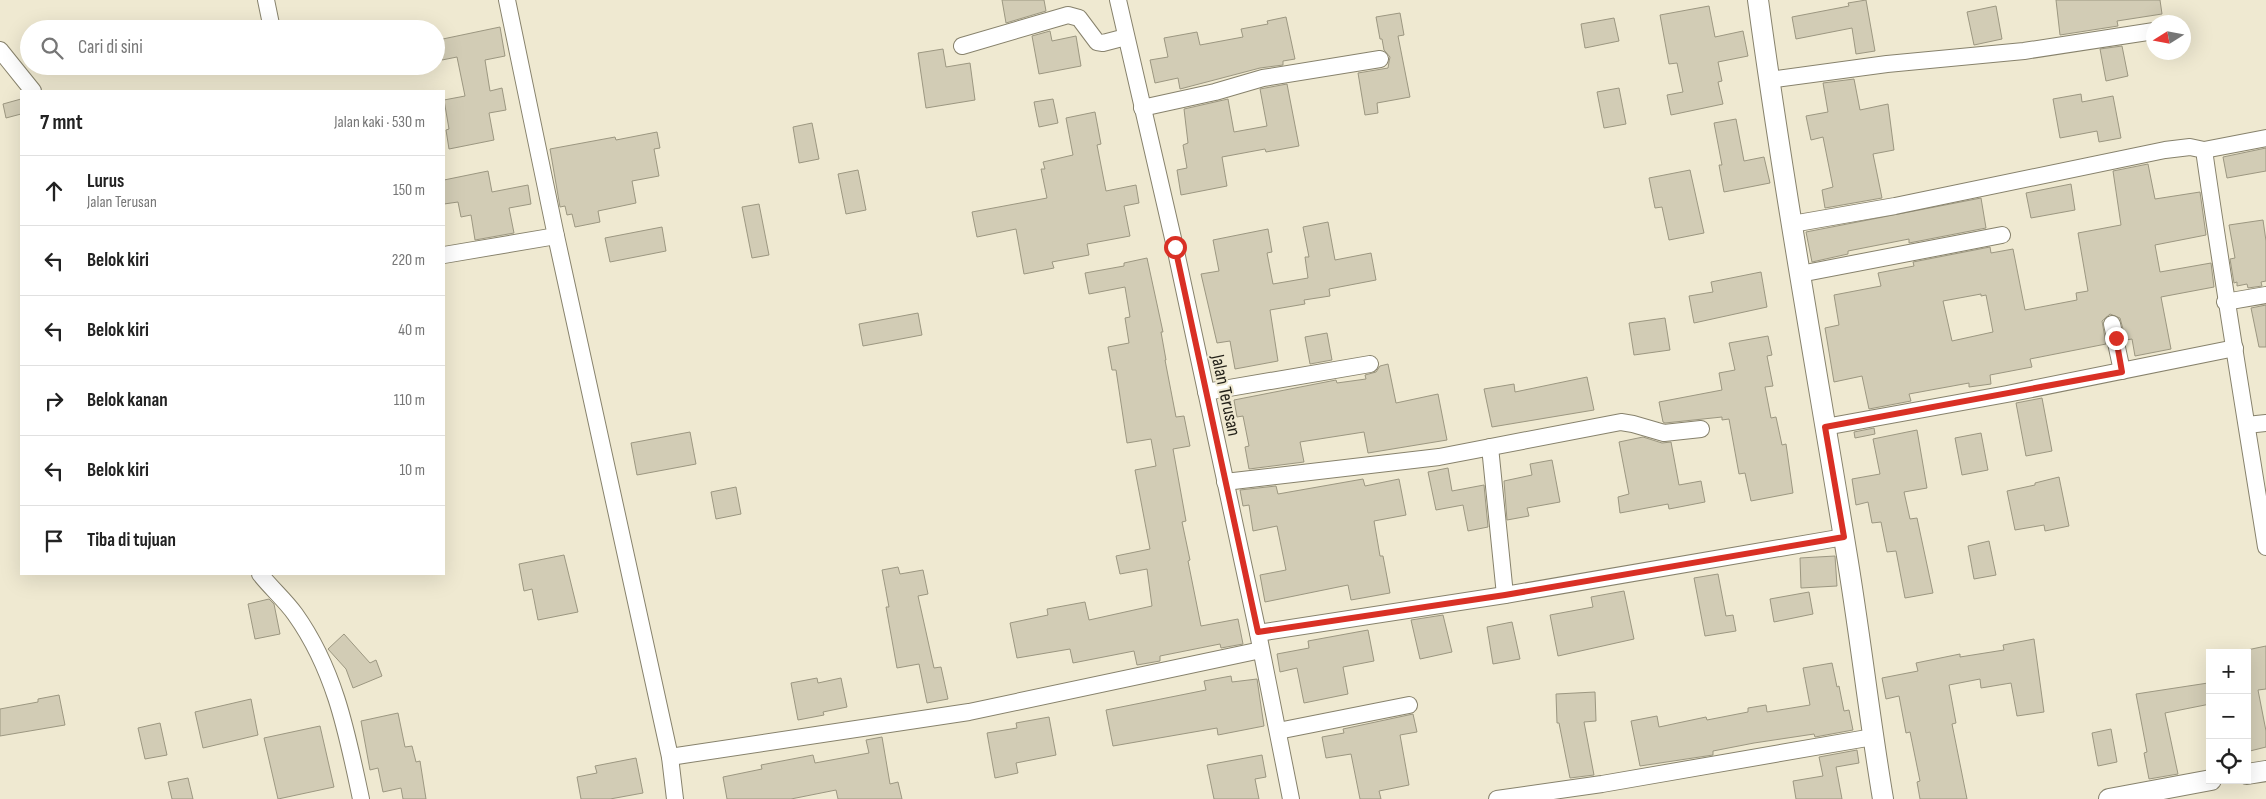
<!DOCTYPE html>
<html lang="id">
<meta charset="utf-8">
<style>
:root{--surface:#fff;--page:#f6f6f6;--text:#222;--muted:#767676;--line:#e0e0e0}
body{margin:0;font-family:"Sofia Sans Condensed",sans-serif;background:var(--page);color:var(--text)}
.controls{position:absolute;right:15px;bottom:15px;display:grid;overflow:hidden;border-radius:0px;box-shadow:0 5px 20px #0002}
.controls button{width:45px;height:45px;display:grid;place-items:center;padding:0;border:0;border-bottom:1px solid var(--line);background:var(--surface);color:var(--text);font:25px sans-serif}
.compass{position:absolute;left:2146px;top:15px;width:45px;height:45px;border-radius:50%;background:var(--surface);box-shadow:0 5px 20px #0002;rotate:259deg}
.stop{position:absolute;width:15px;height:15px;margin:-11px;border:4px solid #d93025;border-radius:50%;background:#fff}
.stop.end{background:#d93025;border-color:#fff;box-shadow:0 1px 5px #0008}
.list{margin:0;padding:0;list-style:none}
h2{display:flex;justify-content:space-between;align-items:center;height:65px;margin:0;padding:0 20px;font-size:21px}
h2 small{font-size:16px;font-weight:400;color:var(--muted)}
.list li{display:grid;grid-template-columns:32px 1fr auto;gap:15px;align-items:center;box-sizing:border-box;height:70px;padding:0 20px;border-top:1px solid var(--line)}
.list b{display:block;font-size:19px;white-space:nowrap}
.list p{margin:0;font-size:16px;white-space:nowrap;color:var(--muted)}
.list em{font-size:16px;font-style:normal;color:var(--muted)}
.icon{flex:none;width:28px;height:28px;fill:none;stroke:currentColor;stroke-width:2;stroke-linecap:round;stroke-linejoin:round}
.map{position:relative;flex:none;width:2266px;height:799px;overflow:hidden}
.search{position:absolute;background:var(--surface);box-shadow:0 5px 20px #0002;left:20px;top:20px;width:425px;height:55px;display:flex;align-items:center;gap:12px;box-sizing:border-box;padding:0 18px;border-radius:28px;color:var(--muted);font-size:19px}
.panel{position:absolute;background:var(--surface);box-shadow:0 5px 20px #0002;left:20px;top:90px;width:425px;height:485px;border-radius:0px}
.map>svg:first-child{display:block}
</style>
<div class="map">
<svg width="2266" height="799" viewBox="0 0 2266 799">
<rect width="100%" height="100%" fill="#efe9d1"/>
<g fill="#d2ccb5" stroke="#9c9781" fill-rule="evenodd">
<path d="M1002,0H1044L1046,11L1006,23Z"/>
<path d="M1866,0L1875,51L1856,54L1852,28L1796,39L1792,17L1849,6L1848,3Z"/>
<path d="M2056,0H2160L2162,14L2117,21L2118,26L2060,35Z"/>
<path d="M1709,6L1715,37L1743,31L1748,56L1718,62L1722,81L1718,82L1723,104L1671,115L1667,95L1683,92L1677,63L1669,64L1660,15Z"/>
<path d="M1996,6L2002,39L1974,45L1967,12Z"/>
<path d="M1400,13L1404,35L1398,36L1410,97L1377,103L1378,113L1365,115L1358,73L1388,68L1389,62L1390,57L1384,50L1382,39H1380L1376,17Z"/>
<path d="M1286,17L1295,59L1283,61V65L1260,68L1180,89L1178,78L1155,83L1150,60L1168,57L1164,38L1197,32L1200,45L1243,37L1241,29L1268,24L1267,21Z"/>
<path d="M1614,18L1619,41L1585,48L1581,24Z"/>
<path d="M500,27L505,56L485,60L490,91L502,88L506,110L489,113L494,140L449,149L446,130L449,129L444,100L465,96L457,57L442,60L438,40Z"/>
<path d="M1050,31L1052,41L1076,36L1081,66L1039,74L1032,36Z"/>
<path d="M2122,46L2128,76L2106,81L2100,49Z"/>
<path d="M943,49L946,67L970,63L975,100L926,108L918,53Z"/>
<path d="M1854,79L1860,110L1888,104L1894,150L1873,154L1882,198L1825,208L1822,190L1833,187L1823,137L1811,140L1806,116L1828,112L1823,83Z"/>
<path d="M1287,84L1299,146L1266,152L1265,149L1222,157L1227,186L1181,195L1177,170L1187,168L1183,145L1188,143L1184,109L1228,99L1234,132L1267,126L1260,89Z"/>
<path d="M1619,88L1626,124L1604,128L1597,92Z"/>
<path d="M2081,94L2082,102L2113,96L2121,138L2099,142L2097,131L2060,138L2053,99Z"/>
<path d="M21,99V114L6,118L3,104Z"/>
<path d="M1053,99L1058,123L1039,127L1034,102Z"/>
<path d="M1095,112L1101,144L1097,145L1106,191L1136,185L1139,203L1124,206L1130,236L1087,244L1089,255L1052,262L1054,268L1024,274L1016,229L977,237L972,212L1047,198L1041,169H1045L1043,162L1073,155L1066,118Z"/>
<path d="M1736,119L1744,161L1764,157L1770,183L1724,192L1719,165H1722L1714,123Z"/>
<path d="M812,123L819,159L799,163L793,127Z"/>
<path d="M657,132L660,148L654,149L659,176L632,181L636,203L598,211L600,222L575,227L572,214L567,215L565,206L560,207L550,149L615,137L616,140Z"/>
<path d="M2266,148V171L2227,178L2223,157Z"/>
<path d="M2148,164L2155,199L2200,192L2206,235L2155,245L2160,272L2211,263L2214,287L2161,297L2171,349L2135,356L2132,339L2126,340L2120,318L2110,314L2102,321L2106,344L2030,359L2032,367L1990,375L1991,384L1969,387V383L1909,394L1911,401L1869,409L1862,376L1834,382L1825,328L1839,325L1834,295L1881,286L1878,273L1914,266L1913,262L1990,247L1991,253L2013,249L2025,310L2077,300L2076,293L2088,291L2078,233L2121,225L2113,171ZM1981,294V296L1986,295L1993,332L1952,341L1943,301Z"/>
<path d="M858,170L866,210L846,214L838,174Z"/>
<path d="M1690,170L1704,233L1669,240L1662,207L1655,208L1649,178Z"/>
<path d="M488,171L492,192L528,185L531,204L509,208L514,233L475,240L471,215L461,217L458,202L444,204V180Z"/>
<path d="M2071,184L2075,210L2031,218L2026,193Z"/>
<path d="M1981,198L1986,228L1909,243V239L1848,251V254L1812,262L1806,232Z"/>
<path d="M759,204L769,255L752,258L742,207Z"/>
<path d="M2263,220L2266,241V281L2261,282L2262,286L2248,288L2247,284L2237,286V282L2234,283L2230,259L2235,258L2229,225Z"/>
<path d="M1328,222L1335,260L1371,253L1376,280L1329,289L1330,296L1304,300L1305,304L1270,310L1278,361L1235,369L1230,341L1217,343L1201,274L1219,271L1213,240L1268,229L1272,252L1267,253L1273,284L1308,278L1305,257H1309L1303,227Z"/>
<path d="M662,227L666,251L610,262L605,238Z"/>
<path d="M1147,258L1163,332H1161L1166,360H1165L1176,417L1184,416L1190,446L1173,449L1186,521L1182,522L1190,560L1188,561L1201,626L1238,619L1243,644L1221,648L1220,644L1160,656V661L1137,665L1134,651L1073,663L1070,649L1017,658L1010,623L1048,615L1047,609L1085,602L1089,620L1152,606L1147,569L1120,574L1116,556L1150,549L1135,470L1156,466L1151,439L1127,443L1116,370H1112L1108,347L1129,343L1125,318L1130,317L1125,287L1089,294L1085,273L1124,266V263Z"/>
<path d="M1761,272L1767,307L1694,323L1689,296L1713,292L1711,282Z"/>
<path d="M2266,305V347H2259L2251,308Z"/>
<path d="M918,313L922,335L863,346L859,324Z"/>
<path d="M1665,318L1670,350L1634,355L1629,323Z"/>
<path d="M1327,333L1332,360L1310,364L1305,337Z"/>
<path d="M1768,336L1772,355L1767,356L1773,386L1765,387L1771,418L1776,417L1782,445L1786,444L1793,493L1751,501L1745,473L1739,474L1729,419L1722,420V417L1665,423L1663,422L1659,402L1722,390L1719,373L1735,370L1729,343Z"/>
<path d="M1388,364L1396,403L1438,394L1447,440L1368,453L1364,432L1300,442L1304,462L1249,469L1245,447L1249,446L1243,416L1237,417L1234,400L1336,380L1337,383L1366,379L1365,375L1376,372L1380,366Z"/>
<path d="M1587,377L1594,410L1492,427L1484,389L1514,384L1515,392Z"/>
<path d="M2042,398L2052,451L2026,456L2016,403Z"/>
<path d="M1874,428L1875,434L1855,438L1854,432Z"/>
<path d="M1917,430L1927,488L1904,492L1910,519L1917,518L1933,593L1905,598L1896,551L1887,552L1881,522L1872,523L1868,502L1856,505L1852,479L1880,474L1873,439Z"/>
<path d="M690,432L696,464L637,475L631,443Z"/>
<path d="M1981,433L1988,470L1962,475L1955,438Z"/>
<path d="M1643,437L1662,443L1671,442L1679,485L1701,481L1705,502L1669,509L1668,504L1620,513L1618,497L1629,494L1619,442Z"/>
<path d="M1552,460L1560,502L1527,508L1529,516L1507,520L1504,481L1532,475L1530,464Z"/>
<path d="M1448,468L1452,491L1484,485L1488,527L1468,531L1463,505L1436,510L1428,472Z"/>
<path d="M2059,477L2069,526L2045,531L2044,525L2015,530L2007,491L2035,485V483Z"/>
<path d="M1363,479L1365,486L1399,479L1406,515L1374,521L1380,556H1383L1390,593L1351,600L1348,585L1265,602L1260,575L1286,570L1277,526L1253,531L1249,505L1243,506L1240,490L1276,486L1278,494Z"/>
<path d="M736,487L741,514L716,519L711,492Z"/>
<path d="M1989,541L1996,575L1974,579L1968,546Z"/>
<path d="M564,555L578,612L538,620L532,589L524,591L519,564Z"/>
<path d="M1835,556L1837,586L1801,588L1800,558Z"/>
<path d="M898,567L900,574L923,570L928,594L918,596L934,668L941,667L948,699L927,703L919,664L897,668L886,607H889L882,570Z"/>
<path d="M1718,574L1726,616L1733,615L1736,631L1705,636L1694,578Z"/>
<path d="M1624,591L1634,639L1558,656L1550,615L1593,607L1591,597Z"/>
<path d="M1809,592L1813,614L1774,622L1770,599Z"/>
<path d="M269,599L274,604L280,634L255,639L248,604Z"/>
<path d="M1443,615L1452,652L1420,659L1411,620Z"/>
<path d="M1512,622L1520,659L1493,664L1487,627Z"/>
<path d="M1368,630L1374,661L1343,667L1348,694L1304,703L1297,668L1280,672L1277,654L1309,648L1308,641Z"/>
<path d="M344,634L370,663L376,660L382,676L353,688L346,669L328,649Z"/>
<path d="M2034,639L2044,712L2017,716L2011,683L1981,688L1980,679L1949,685L1956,723L1952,724L1967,799H1920L1917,782L1920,781L1910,732L1906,733L1899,696L1886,699L1882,678L1918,671L1916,663L1960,654V657L2004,650L2003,645Z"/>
<path d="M2266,646V689L2258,690L2266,731V747L2250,751L2247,735V650Z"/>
<path d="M1832,663L1837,687L1839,686L1844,711L1849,710L1853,730L1815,737L1814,734L1754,743L1713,751V755L1640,766L1631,721L1657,716L1659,727L1706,717L1707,720L1748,712V708L1766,705L1767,712L1810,705L1803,668Z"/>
<path d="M1231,676L1232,682L1257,679L1264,726L1218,735L1217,728L1113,746L1106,710L1206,690L1204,681Z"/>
<path d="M817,678L818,683L841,678L847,707L823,712L824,715L798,720L791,683Z"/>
<path d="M2208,683L2210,704L2165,713L2178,774L2149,779L2144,753L2147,752L2136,694Z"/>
<path d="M1595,692L1596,721L1584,722L1594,775L1570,778L1559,723H1557L1556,694Z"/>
<path d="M59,695L65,725L0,736V709L38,702V699Z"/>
<path d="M251,699L258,735L203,748L195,712Z"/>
<path d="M398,713L405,747L412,746L416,762L420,761L426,799H403L401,788L383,792L378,768L370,770L361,721Z"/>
<path d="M1413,714L1417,732L1400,735L1409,785L1379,791L1381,799H1360L1351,754L1326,758L1322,737L1344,733L1343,729Z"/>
<path d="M1049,717L1056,755L1016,763L1018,773L995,778L987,733L1017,728L1016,723Z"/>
<path d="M160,723L167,755L145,759L138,728Z"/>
<path d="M320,726L334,787L278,799L264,738Z"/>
<path d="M2111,729L2117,762L2098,766L2092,733Z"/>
<path d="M882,737L890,784L898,782L902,799H838L836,790L791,799H727L723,777L762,769L761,765L813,755L815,763L869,753L866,740Z"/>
<path d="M1857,750L1859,763L1836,767L1842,799H1796L1793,781L1823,776L1819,757Z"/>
<path d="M1262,755L1266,777L1255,779L1259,799H1214L1207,765Z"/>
<path d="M636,758L643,793L610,799H581L577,777L597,773L595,766Z"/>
<path d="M188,778L193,799H172L168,782Z"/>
</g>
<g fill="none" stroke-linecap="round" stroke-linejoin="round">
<g stroke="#87826c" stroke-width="18">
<g id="minor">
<path d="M266,0L272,29"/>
<path d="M507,0L556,236L670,757L675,799"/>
<path d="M1118,0L1175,247L1258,633L1291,799"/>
<path d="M962,46L1068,15L1079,18L1097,42L1103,43L1126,37"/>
<path d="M0,50L33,91"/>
<path d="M1769,80L1887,64L2024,51L2154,31"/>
<path d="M1142,108L1215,92L1263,78L1380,59"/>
<path d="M2204,150L2266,138"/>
<path d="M1792,224L1895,206L2165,150L2190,147L2204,150C2223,283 2245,415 2266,547"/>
<path d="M444,255L556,236"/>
<path d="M1800,274L2002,235"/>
<path d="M2225,302L2266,295"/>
<path d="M2112,324L2122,371"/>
<path d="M1206,392L1370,364"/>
<path d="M2247,425L2266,423"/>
<path d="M1825,427L2007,394L2235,348"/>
<path d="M1490,447L1505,595"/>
<path d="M1225,482L1439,457L1621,422L1633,424L1664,433L1701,429"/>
<path d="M260,574C271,588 285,600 295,614C335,670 347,733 361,799"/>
<path d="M1258,633L1505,595L1844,537"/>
<path d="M1278,731L1409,705"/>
<path d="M670,757L969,712L1261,650"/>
<path d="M1497,799L1602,784L1873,737"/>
</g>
</g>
<g stroke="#87826c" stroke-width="22">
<g id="tertiary">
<path d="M1758,0C1783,184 1816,367 1846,550C1860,633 1869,716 1883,799"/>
<path d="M2247,774L2266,771"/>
<path d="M2109,799L2211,780"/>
</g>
</g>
<use href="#minor" stroke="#fff" stroke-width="16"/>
<use href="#tertiary" stroke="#fff" stroke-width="20"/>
</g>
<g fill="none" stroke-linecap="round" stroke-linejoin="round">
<path stroke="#d93025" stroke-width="6" d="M1175,247L1258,632L1505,595L1844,537L1825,427L2122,372L2116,338"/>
</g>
<g text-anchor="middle" stroke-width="4" stroke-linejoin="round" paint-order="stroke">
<g font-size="19" fill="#211f17" stroke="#efe9d1">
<text transform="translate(1227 395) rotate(78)" y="7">Jalan Terusan</text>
</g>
</g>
</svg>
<div class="controls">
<button>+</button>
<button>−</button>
<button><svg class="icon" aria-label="locate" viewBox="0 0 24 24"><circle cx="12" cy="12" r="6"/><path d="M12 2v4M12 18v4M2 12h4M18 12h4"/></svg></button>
</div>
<svg class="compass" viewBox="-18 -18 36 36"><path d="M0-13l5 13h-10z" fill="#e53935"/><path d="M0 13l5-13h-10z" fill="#767676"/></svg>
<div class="stop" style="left:1175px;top:247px"></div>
<div class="stop end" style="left:2116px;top:338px"></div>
<div class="search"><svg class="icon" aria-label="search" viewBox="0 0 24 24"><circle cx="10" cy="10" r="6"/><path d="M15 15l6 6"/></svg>Cari di sini</div>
<section class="panel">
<h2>7 mnt<small>Jalan kaki · 530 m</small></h2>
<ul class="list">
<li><svg class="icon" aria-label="ahead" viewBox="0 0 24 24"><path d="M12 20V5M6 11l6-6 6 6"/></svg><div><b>Lurus</b><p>Jalan Terusan</p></div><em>150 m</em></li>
<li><svg class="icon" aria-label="left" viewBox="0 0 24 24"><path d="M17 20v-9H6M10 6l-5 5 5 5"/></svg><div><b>Belok kiri</b></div><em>220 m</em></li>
<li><svg class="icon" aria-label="left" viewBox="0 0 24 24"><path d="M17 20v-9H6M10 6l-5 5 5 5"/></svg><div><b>Belok kiri</b></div><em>40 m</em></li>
<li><svg class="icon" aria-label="right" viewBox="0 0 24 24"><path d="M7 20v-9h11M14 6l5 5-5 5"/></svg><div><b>Belok kanan</b></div><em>110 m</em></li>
<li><svg class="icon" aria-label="left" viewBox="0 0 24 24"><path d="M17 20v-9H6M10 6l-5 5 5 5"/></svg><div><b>Belok kiri</b></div><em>10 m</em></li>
<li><svg class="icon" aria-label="arrive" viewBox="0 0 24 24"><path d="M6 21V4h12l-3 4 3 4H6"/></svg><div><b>Tiba di tujuan</b></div></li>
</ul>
</section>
</div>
